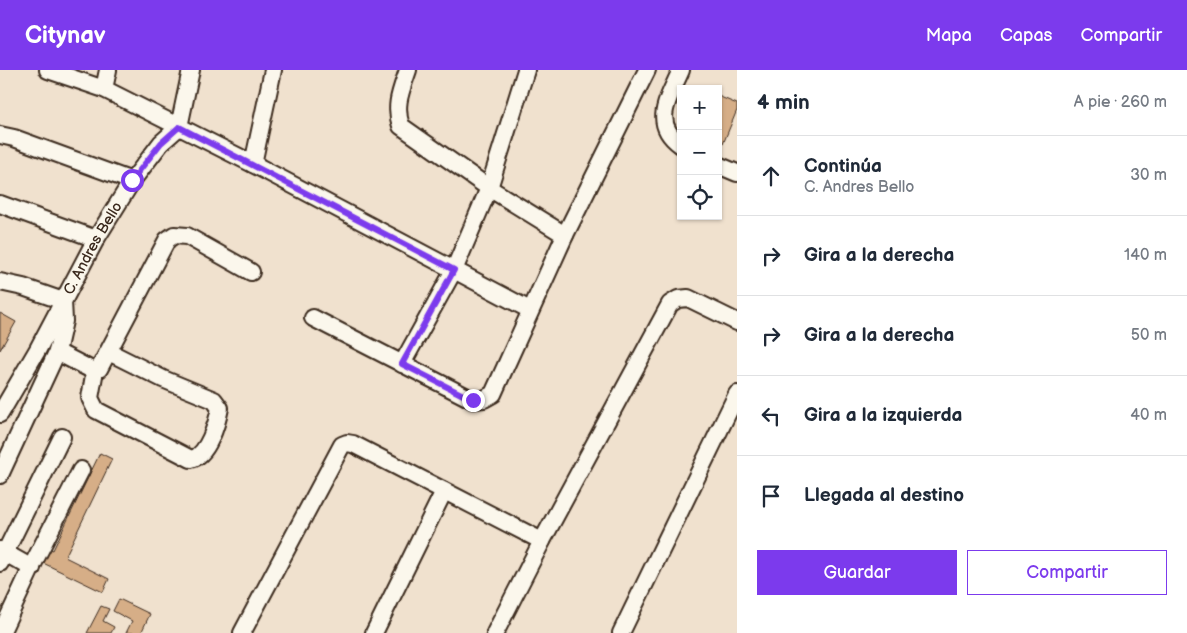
<!DOCTYPE html>
<html lang="es">
<meta charset="utf-8">
<style>
:root{--surface:#fff;--page:#f2f2f3;--text:#1f2937;--muted:#747a83;--line:#e0e1e3;--accent:#7c3aed}
body{margin:0;font-family:"Balsamiq Sans",sans-serif;background:var(--page);color:var(--text)}
.controls{position:absolute;right:15px;top:15px;display:grid;overflow:hidden;border-radius:0px;box-shadow:0 1px 4px #0004}
.controls button{width:45px;height:45px;display:grid;place-items:center;padding:0;border:0;border-bottom:1px solid var(--line);background:var(--surface);color:var(--text);font:25px sans-serif}
.stop{position:absolute;width:15px;height:15px;margin:-11px;border:4px solid #7c3aed;border-radius:50%;background:#fff}
.stop.end{background:#7c3aed;border-color:#fff;box-shadow:0 1px 5px #0008}
.list{margin:0;padding:0;list-style:none}
h2{display:flex;justify-content:space-between;align-items:center;height:65px;margin:0;padding:0 20px;font-size:21px}
h2 small{font-size:16px;font-weight:400;color:var(--muted)}
.list li{display:grid;grid-template-columns:32px 1fr auto;gap:15px;align-items:center;box-sizing:border-box;height:80px;padding:0 20px;border-top:1px solid var(--line)}
.list b{display:block;font-size:19px;white-space:nowrap}
.list p{margin:0;font-size:16px;white-space:nowrap;color:var(--muted)}
.list em{font-size:16px;font-style:normal;color:var(--muted)}
.actions{display:flex;gap:10px;padding:15px 20px}
.actions a{flex:1;padding:11px 0;border:1px solid var(--accent);border-radius:0px;text-align:center;font-size:18px;color:var(--accent)}
.actions .main{background:var(--accent);color:#fff}
.icon{flex:none;width:28px;height:28px;fill:none;stroke:currentColor;stroke-width:2;stroke-linecap:round;stroke-linejoin:round}
.map{position:relative;flex:none;width:737px;height:563px;overflow:hidden}
header{display:flex;align-items:center;gap:30px;box-sizing:border-box;height:70px;padding:0 25px;background:var(--accent);color:#fff}
header strong{font-size:24px}
nav{display:flex;gap:28px;margin-inline-start:auto;font-size:18px}
main{display:flex}
aside{flex:1;background:var(--surface)}
.map>svg:first-child{display:block}
</style>
<header>
<strong>Citynav</strong>
<nav><a>Mapa</a><a>Capas</a><a>Compartir</a></nav>
</header>
<main>
<div class="map">
<svg width="737" height="563" viewBox="0 0 737 563">
<rect width="100%" height="100%" fill="#f0e1ce"/>
<filter id="ink" filterUnits="userSpaceOnUse"><feTurbulence type="fractalNoise" baseFrequency=".02" numOctaves="2"/><feDisplacementMap in="SourceGraphic" scale="10" xChannelSelector="R" yChannelSelector="G"/><feConvolveMatrix kernelMatrix="1 2 1 2 8 2 1 2 1" color-interpolation-filters="sRGB"/></filter>
<g filter="url(#ink)">
<g fill="#d6ae87" stroke="#3b2a1e">
<path d="M718,26L737,34V40L723,74L718,72Z"/>
<path d="M0,243L16,252L0,280Z"/>
<path d="M100,383L112,389L65,487L109,509L103,522L39,491L46,477L53,480Z"/>
<path d="M119,529L150,544L141,563H126L132,551L113,541Z"/>
<path d="M101,536L109,539L103,551L114,557L111,563H87Z"/>
</g>
<g fill="none" stroke-linecap="round" stroke-linejoin="round">
<g stroke="#3b2a1e" stroke-width="20">
<g id="minor">
<path d="M48,0L104,19L253,94L530,240"/>
<path d="M408,0C401,21 394,35 401,56L489,118L565,165"/>
<path d="M104,19L108,0"/>
<path d="M0,65L14,68L132,111"/>
<path d="M681,75C650,53 669,28 681,0"/>
<path d="M253,94L273,0"/>
<path d="M718,95L737,103"/>
<path d="M0,134L96,169"/>
<path d="M0,212L23,217L63,231L64,251L57,282L0,405"/>
<path d="M313,248L473,330L484,329L493,324L565,165L647,0"/>
<path d="M57,282L90,299L95,300L99,299L167,170L174,165L187,166L251,202"/>
<path d="M402,294L454,200L489,118L526,0"/>
<path d="M95,300L90,328L96,340L191,389C208,386 217,353 220,338L214,330L163,309L109,282"/>
<path id="s1" d="M0,344L38,279L96,169L132,111L161,73L179,57L191,0"/>
<path d="M0,480L32,498"/>
<path d="M0,493L62,367"/>
<path d="M1,563L36,488L81,400"/>
<path d="M242,563L342,375L347,373L353,374L542,471"/>
<path d="M374,563L444,421"/>
<path d="M495,563L542,471L670,234L678,229L688,228L737,252"/>
<path d="M621,563L737,324"/>
</g>
</g>
<use href="#minor" stroke="#fbf7ec" stroke-width="16"/>
</g>
</g>
<g fill="none" stroke-linecap="round" stroke-linejoin="round" filter="url(#ink)">
<path stroke="#7c3aed" stroke-width="6" d="M132,110L161,73L179,57L454,200L402,294L473,330"/>
</g>
<g text-anchor="middle" stroke-width="4" stroke-linejoin="round" paint-order="stroke">
<g font-size="15" fill="#3b2a1e" stroke="#fbf7ec">
<text dy="5" stroke="none"><textPath href="#s1" startOffset="190">C. Andres Bello</textPath></text>
</g>
</g>
</svg>
<div class="controls">
<button>+</button>
<button>−</button>
<button><svg class="icon" aria-label="locate" viewBox="0 0 24 24"><circle cx="12" cy="12" r="6"/><path d="M12 2v4M12 18v4M2 12h4M18 12h4"/></svg></button>
</div>
<div class="stop" style="left:132px;top:110px"></div>
<div class="stop end" style="left:473px;top:330px"></div>
</div>
<aside>
<h2>4 min<small>A pie · 260 m</small></h2>
<ul class="list">
<li><svg class="icon" aria-label="ahead" viewBox="0 0 24 24"><path d="M12 20V5M6 11l6-6 6 6"/></svg><div><b>Continúa</b><p>C. Andres Bello</p></div><em>30 m</em></li>
<li><svg class="icon" aria-label="right" viewBox="0 0 24 24"><path d="M7 20v-9h11M14 6l5 5-5 5"/></svg><div><b>Gira a la derecha</b></div><em>140 m</em></li>
<li><svg class="icon" aria-label="right" viewBox="0 0 24 24"><path d="M7 20v-9h11M14 6l5 5-5 5"/></svg><div><b>Gira a la derecha</b></div><em>50 m</em></li>
<li><svg class="icon" aria-label="left" viewBox="0 0 24 24"><path d="M17 20v-9H6M10 6l-5 5 5 5"/></svg><div><b>Gira a la izquierda</b></div><em>40 m</em></li>
<li><svg class="icon" aria-label="arrive" viewBox="0 0 24 24"><path d="M6 21V4h12l-3 4 3 4H6"/></svg><div><b>Llegada al destino</b></div></li>
</ul>
<div class="actions"><a class="main">Guardar</a><a>Compartir</a></div>
</aside>
</main>
